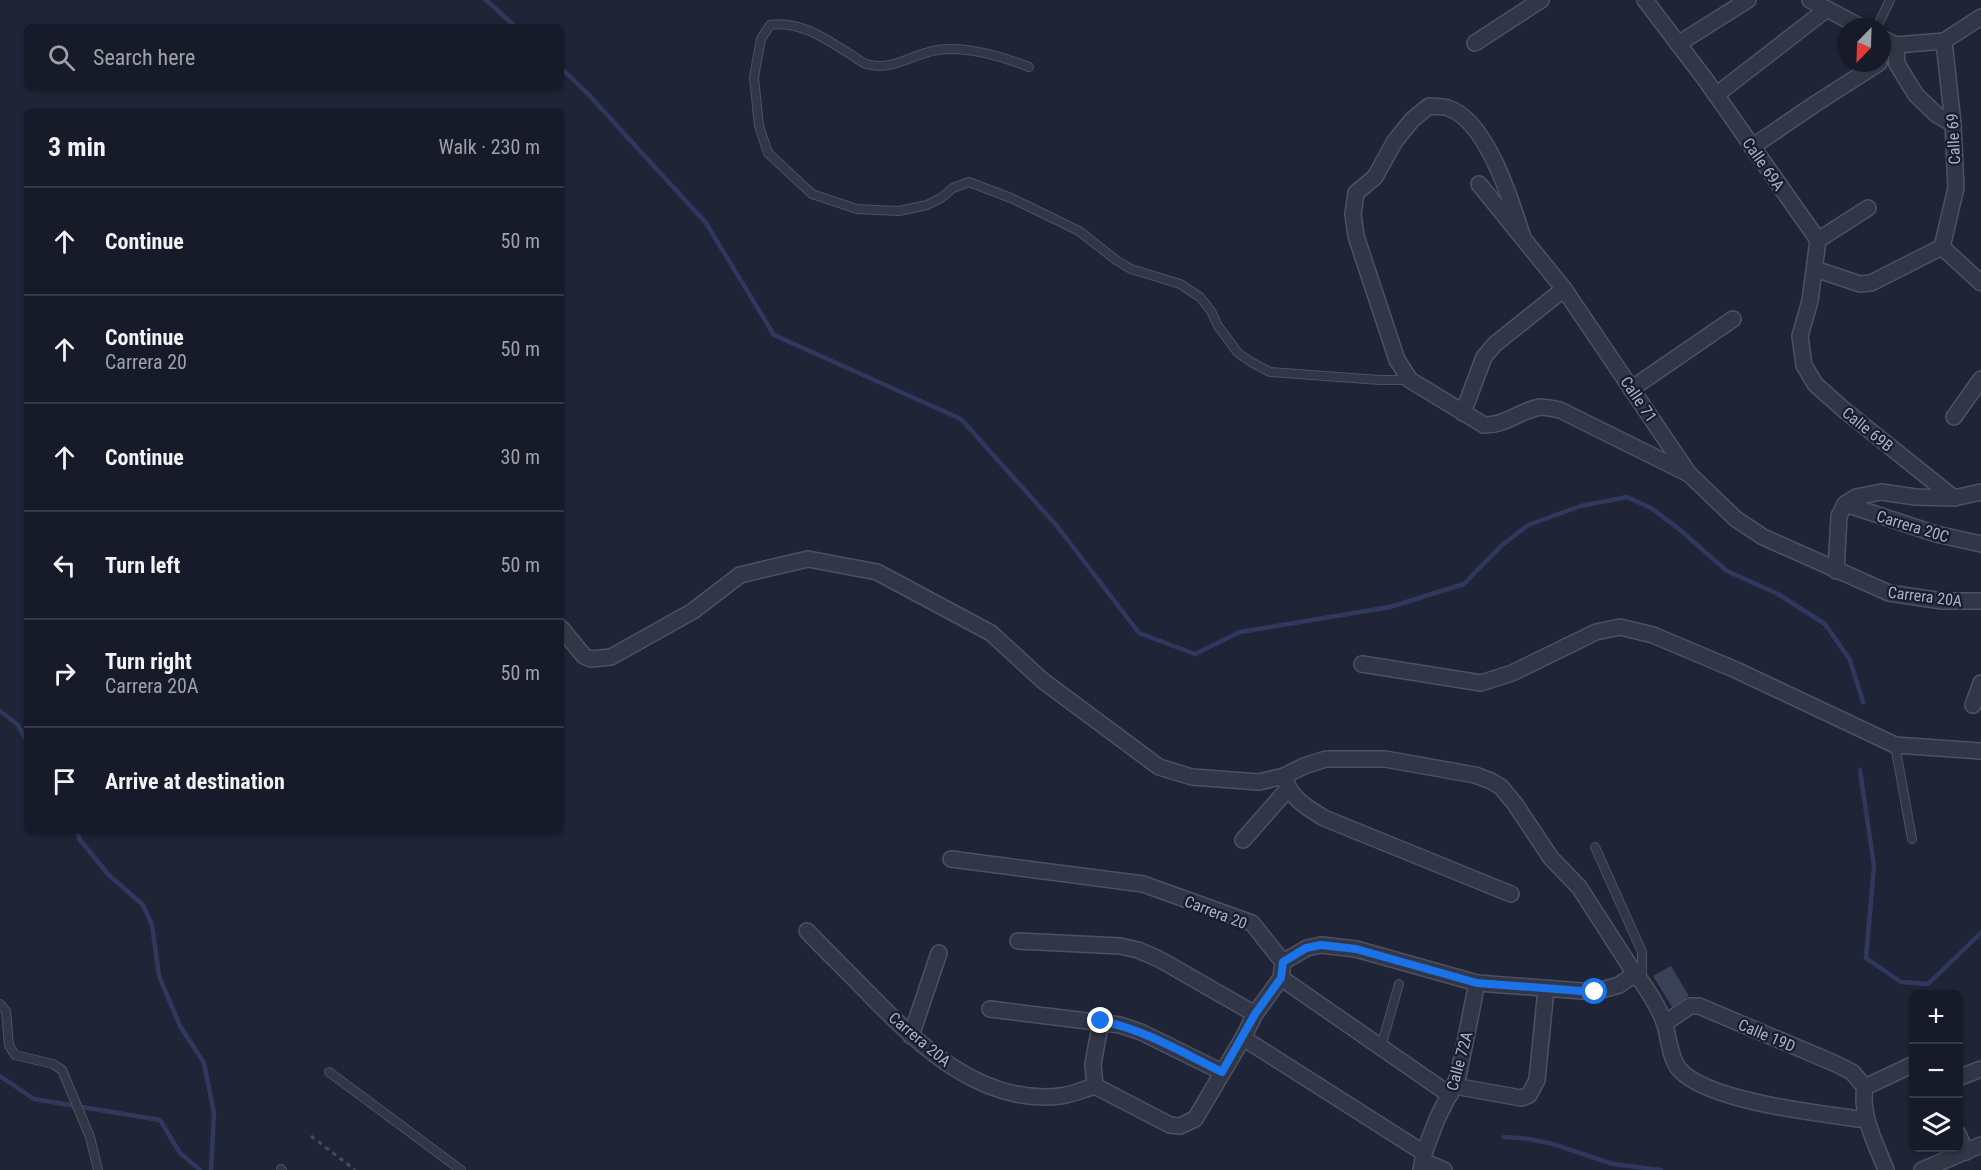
<!DOCTYPE html>
<meta charset="utf-8">
<style>
:root{--surface:#171b29;--page:#202431;--text:#f1f3f6;--muted:#9ea1a8;--line:#363946}
body{margin:0;font-family:"Roboto Condensed",sans-serif;background:var(--page);color:var(--text)}
.controls{position:absolute;right:18px;bottom:18px;display:grid;overflow:hidden;border-radius:9px;box-shadow:0 2px 4px #0004}
.controls button{width:54px;height:54px;display:grid;place-items:center;padding:0;border:0;border-bottom:2px solid var(--line);background:var(--surface);color:var(--text);font:30px sans-serif}
.compass{position:absolute;left:1837px;top:18px;width:54px;height:54px;border-radius:50%;background:var(--surface);box-shadow:0 2px 4px #0004;rotate:203deg}
.stop{position:absolute;width:18px;height:18px;margin:-14px;border:4px solid #1a73e8;border-radius:50%;background:#fff}
.stop.end{background:#1a73e8;border-color:#fff;box-shadow:0 2px 6px #0008}
.list{margin:0;padding:0;list-style:none}
h2{display:flex;justify-content:space-between;align-items:center;height:78px;margin:0;padding:0 24px;font-size:26px}
h2 small{font-size:20px;font-weight:400;color:var(--muted)}
.list li{display:grid;grid-template-columns:39px 1fr auto;gap:18px;align-items:center;box-sizing:border-box;height:108px;padding:0 24px;border-top:2px solid var(--line)}
.list b{display:block;font-size:22px;white-space:nowrap}
.list p{margin:0;font-size:20px;white-space:nowrap;color:var(--muted)}
.list em{font-size:20px;font-style:normal;color:var(--muted)}
.icon{flex:none;width:33px;height:33px;fill:none;stroke:currentColor;stroke-width:2;stroke-linecap:round;stroke-linejoin:round}
.map{position:relative;flex:none;width:1981px;height:1170px;overflow:hidden}
.search{position:absolute;background:var(--surface);box-shadow:0 2px 4px #0004;left:24px;top:24px;width:540px;height:66px;display:flex;align-items:center;gap:15px;box-sizing:border-box;padding:0 21px;border-radius:9px;color:var(--muted);font-size:22px}
.panel{position:absolute;background:var(--surface);box-shadow:0 2px 4px #0004;left:24px;top:108px;width:540px;height:726px;border-radius:9px}
.map>svg:first-child{display:block}
</style>
<div class="map">
<svg width="1981" height="1170" viewBox="0 0 1981 1170">
<rect width="100%" height="100%" fill="#1f2437"/>
<g fill="none" stroke-linecap="round" stroke-linejoin="round">
<g stroke="#30395d" stroke-width="4.5">
<path d="M486,0L516,27"/>
<path d="M561,68L588,94L706,223L774,335L961,419L1057,526L1139,633L1195,654L1240,632L1390,607L1464,584L1502,545L1528,525L1581,506L1627,497L1651,508L1679,529L1727,571L1778,594L1825,624L1850,660L1863,702"/>
<path d="M0,711L17,724L27,741"/>
<path d="M1860,770L1874,866L1866,958L1901,982L1928,984L1981,933"/>
<path d="M77,831L80,840L108,874L143,905L152,925L159,976L180,1026L204,1063L214,1113L211,1170"/>
<path d="M0,1076L34,1099L160,1120L180,1153L200,1170"/>
<path d="M1504,1137L1529,1139L1553,1144L1613,1164L1661,1170"/>
</g>
</g>
<path fill="#3b4158" d="M1671,966L1689,996L1672,1007L1653,976Z"/>
<g fill="none" stroke-linecap="round" stroke-linejoin="round">
<g stroke="#4d5163" stroke-width="10">
<g id="lane">
<path d="M1877,27L1890,0"/>
<path d="M1029,67C1003,57 966,46 938,50C913,53 893,72 866,64C861,62 855,57 850,54C826,39 799,20 770,25L761,39L754,77L759,126L768,153L812,194L857,209L899,211L927,205L941,198L953,188L969,182L1011,198L1079,231L1116,260L1131,269L1180,284L1200,297L1211,311L1218,326L1238,353L1251,362L1270,372L1380,380H1410"/>
<path d="M1895,745L1912,839"/>
<path d="M1595,847L1642,952V978"/>
<path d="M0,1004L6,1011L9,1045L15,1055L53,1064L62,1070L90,1137L98,1170"/>
<path d="M1381,1047L1399,984"/>
<path d="M329,1072L461,1170"/>
<path d="M281,1169L282,1170"/>
</g>
</g>
<g stroke="#4d5163" stroke-width="18">
<g id="street">
<path d="M1645,0L1705,79L1818,240L1810,301L1800,336L1804,365L1815,384L1843,409L1954,498"/>
<path d="M1810,0L1861,27"/>
<path d="M1882,38L1896,45L1944,41L1953,124L1956,188L1942,247L1981,283"/>
<path d="M1944,41L1981,17"/>
<path d="M1475,43L1541,0"/>
<path d="M1678,44L1748,0"/>
<path d="M1896,45L1897,64L1916,95L1937,115L1953,124"/>
<path d="M1716,95L1827,9"/>
<path d="M1752,147L1815,104L1879,63"/>
<path d="M1479,184L1564,289L1689,474L1736,519L1763,537L1889,593L1942,601H1981"/>
<path d="M1523,238C1512,203 1487,120 1448,108C1443,106 1435,107 1429,106L1412,120L1395,141L1375,177L1356,193L1353,214L1356,236L1397,360L1410,380L1484,425C1505,426 1520,410 1541,407C1547,407 1554,409 1560,410L1689,474"/>
<path d="M1818,240L1868,208"/>
<path d="M1815,269L1860,284L1871,283L1942,247"/>
<path d="M1631,389L1733,319"/>
<path d="M1463,413L1484,357L1495,344L1564,289"/>
<path d="M1954,417L1981,379"/>
<path d="M1845,504L1936,534L1981,544"/>
<path d="M1836,571L1839,516L1845,504L1856,497L1881,492L1916,497L1954,498L1981,492"/>
<path d="M561,628L584,656L591,659L611,657L693,611L740,575L808,559L877,572L991,633L1042,680L1159,767L1192,777L1259,782L1284,776L1304,766L1326,759H1385L1475,775L1491,781L1501,787L1515,804L1551,858L1579,887L1635,974C1646,986 1660,1009 1665,1025C1669,1039 1670,1058 1679,1069C1707,1102 1824,1114 1867,1120"/>
<path d="M1362,664L1481,683L1512,673L1596,632L1620,627L1653,635L1736,670L1895,745L1981,751"/>
<path d="M1973,705L1981,683"/>
<path d="M1284,776C1290,798 1306,807 1324,818L1511,894"/>
<path d="M1243,840L1288,789"/>
<path d="M951,859L1143,884L1252,923L1283,962L1281,978L1450,1095"/>
<path d="M807,931C828,953 850,974 871,996C921,1047 982,1105 1060,1096C1072,1095 1084,1089 1095,1086"/>
<path d="M1018,941L1120,946L1138,950L1159,959L1255,1014"/>
<path d="M1283,962L1307,948L1321,945L1356,949L1477,983L1595,992L1619,985L1635,974"/>
<path d="M1281,978L1255,1014L1243,1038L1424,1153"/>
<path d="M990,1009L1120,1025L1141,1032L1222,1072"/>
<path d="M1665,1023L1690,1006H1699L1834,1063L1852,1072L1865,1087"/>
<path d="M911,1036L939,953"/>
<path d="M1958,1078L1981,1069"/>
<path d="M1095,1086L1170,1125L1180,1126L1195,1119L1243,1038"/>
<path d="M1095,1086L1093,1064L1101,1021"/>
<path d="M1454,1086L1521,1098L1529,1095L1537,1080L1546,989"/>
<path d="M1865,1087C1860,1115 1876,1144 1886,1170"/>
<path d="M1865,1087L1914,1064"/>
<path d="M1958,1134L1966,1152"/>
<path d="M1423,1161L1444,1170"/>
<path d="M1421,1170L1424,1153L1437,1119L1458,1077L1477,983"/>
<path d="M1922,1170L1981,1145"/>
</g>
</g>
<path stroke="#3e4e56" stroke-width="3" stroke-dasharray="4.5 4.5" stroke-linecap="butt" d="M311,1136L355,1170"/>
<use href="#lane" stroke="#323748" stroke-width="8"/>
<use href="#street" stroke="#323748" stroke-width="15"/>
</g>
<g fill="none" stroke-linecap="round" stroke-linejoin="round">
<path stroke="#1a73e8" stroke-width="8" d="M1101,1021C1144,1029 1183,1053 1222,1072L1255,1014L1281,978L1283,962L1306,948L1321,945L1356,949L1477,983L1595,992"/>
</g>
<g text-anchor="middle" stroke-width="4.5" stroke-linejoin="round" paint-order="stroke">
<g font-size="16" fill="#acb1c5" stroke="#181c2c">
<text transform="translate(1953 139) rotate(-93)" y="6">Calle 69</text>
<text transform="translate(1764 164) rotate(55)" y="6">Calle 69A</text>
<text transform="translate(1639 399) rotate(56)" y="6">Calle 71</text>
<text transform="translate(1868 429) rotate(39)" y="6">Calle 69B</text>
<text transform="translate(1913 526) rotate(17)" y="6">Carrera 20C</text>
<text transform="translate(1925 596) rotate(7)" y="6">Carrera 20A</text>
<text transform="translate(1216 912) rotate(21)" y="6">Carrera 20</text>
<text transform="translate(1767 1035) rotate(23)" y="6">Calle 19D</text>
<text transform="translate(920 1039) rotate(40)" y="6">Carrera 20A</text>
<text transform="translate(1459 1061) rotate(-75)" y="6">Calle 72A</text>
</g>
</g>
</svg>
<div class="controls">
<button>+</button>
<button>−</button>
<button><svg class="icon" aria-label="layers" viewBox="0 0 24 24"><path d="M12 4l9 5-9 5-9-5zM3 14l9 5 9-5"/></svg></button>
</div>
<svg class="compass" viewBox="-18 -18 36 36"><path d="M0-13l5 13h-10z" fill="#e53935"/><path d="M0 13l5-13h-10z" fill="#9ea1a8"/></svg>
<div class="stop" style="left:1595px;top:992px"></div>
<div class="stop end" style="left:1101px;top:1021px"></div>
<div class="search"><svg class="icon" aria-label="search" viewBox="0 0 24 24"><circle cx="10" cy="10" r="6"/><path d="M15 15l6 6"/></svg>Search here</div>
<section class="panel">
<h2>3 min<small>Walk · 230 m</small></h2>
<ul class="list">
<li><svg class="icon" aria-label="ahead" viewBox="0 0 24 24"><path d="M12 20V5M6 11l6-6 6 6"/></svg><div><b>Continue</b></div><em>50 m</em></li>
<li><svg class="icon" aria-label="ahead" viewBox="0 0 24 24"><path d="M12 20V5M6 11l6-6 6 6"/></svg><div><b>Continue</b><p>Carrera 20</p></div><em>50 m</em></li>
<li><svg class="icon" aria-label="ahead" viewBox="0 0 24 24"><path d="M12 20V5M6 11l6-6 6 6"/></svg><div><b>Continue</b></div><em>30 m</em></li>
<li><svg class="icon" aria-label="left" viewBox="0 0 24 24"><path d="M17 20v-9H6M10 6l-5 5 5 5"/></svg><div><b>Turn left</b></div><em>50 m</em></li>
<li><svg class="icon" aria-label="right" viewBox="0 0 24 24"><path d="M7 20v-9h11M14 6l5 5-5 5"/></svg><div><b>Turn right</b><p>Carrera 20A</p></div><em>50 m</em></li>
<li><svg class="icon" aria-label="arrive" viewBox="0 0 24 24"><path d="M6 21V4h12l-3 4 3 4H6"/></svg><div><b>Arrive at destination</b></div></li>
</ul>
</section>
</div>
